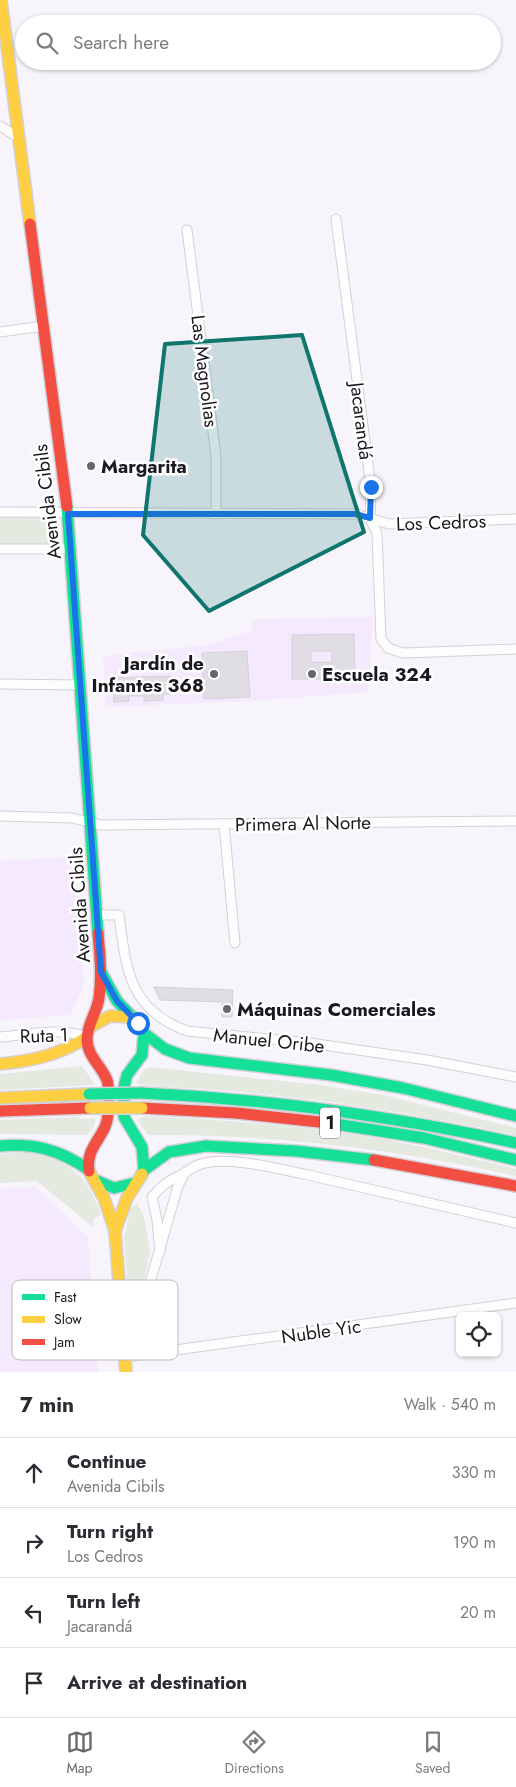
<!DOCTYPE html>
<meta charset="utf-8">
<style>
:root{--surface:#fff;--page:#f2f2f3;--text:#2b2b33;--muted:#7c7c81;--line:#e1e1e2;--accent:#69656c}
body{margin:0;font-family:Jost,sans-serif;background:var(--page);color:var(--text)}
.controls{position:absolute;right:15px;bottom:15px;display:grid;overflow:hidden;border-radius:8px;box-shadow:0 1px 4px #0004}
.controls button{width:45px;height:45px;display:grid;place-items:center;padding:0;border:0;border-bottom:1px solid var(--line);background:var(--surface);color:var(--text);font:25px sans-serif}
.stop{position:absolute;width:15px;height:15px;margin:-11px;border:4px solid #1a73e8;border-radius:50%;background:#fff}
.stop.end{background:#1a73e8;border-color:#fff;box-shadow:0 1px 5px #0008}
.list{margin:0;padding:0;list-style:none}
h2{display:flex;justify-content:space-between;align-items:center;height:65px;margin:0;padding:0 20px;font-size:21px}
h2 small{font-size:16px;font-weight:400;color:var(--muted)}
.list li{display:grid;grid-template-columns:32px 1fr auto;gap:15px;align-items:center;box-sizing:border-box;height:70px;padding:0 20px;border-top:1px solid var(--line)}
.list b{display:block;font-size:19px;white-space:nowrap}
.list p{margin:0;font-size:16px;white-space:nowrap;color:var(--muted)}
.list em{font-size:16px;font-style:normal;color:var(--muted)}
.icon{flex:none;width:28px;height:28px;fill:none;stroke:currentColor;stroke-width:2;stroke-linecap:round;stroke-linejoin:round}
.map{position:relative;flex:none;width:516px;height:1372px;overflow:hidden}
.search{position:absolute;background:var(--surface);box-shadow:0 1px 4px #0004;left:15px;right:15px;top:15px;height:55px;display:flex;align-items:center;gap:12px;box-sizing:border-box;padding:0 18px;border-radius:28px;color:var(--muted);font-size:19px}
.sheet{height:345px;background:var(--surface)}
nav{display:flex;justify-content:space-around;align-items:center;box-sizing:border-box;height:70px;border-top:1px solid var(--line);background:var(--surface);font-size:14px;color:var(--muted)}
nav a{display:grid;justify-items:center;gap:2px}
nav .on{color:var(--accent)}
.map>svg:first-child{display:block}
</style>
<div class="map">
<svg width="516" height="1372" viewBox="0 0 516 1372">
<rect width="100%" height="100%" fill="#f8f4fb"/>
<g fill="#f5eafd">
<path d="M373,617L368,692L250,701L106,707L103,656L209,645L253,630V619Z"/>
<path d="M70,857L73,890H78L84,985L70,1015L0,1020V861Z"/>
<path d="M35,1187L88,1237L98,1372H0V1189Z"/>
</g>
<g fill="#e4eadf">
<path d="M0,515L49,517L52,544L0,545Z"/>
<path d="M82,1066L95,1085L0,1090V1074Z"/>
<path d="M150,1067L321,1085L383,1095L516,1128V1135C392,1109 270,1090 144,1086L136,1083L144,1070Z"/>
<path d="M144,1116C223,1120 303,1125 382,1139C427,1147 472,1158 516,1169V1176C395,1149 272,1134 148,1135L137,1120Z"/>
<path d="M79,1117L80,1119L95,1118V1124L87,1135L0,1134V1120Z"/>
<path d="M29,1152C71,1162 87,1174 101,1215L94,1218L93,1227L37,1181L0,1183V1154Z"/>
<path d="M137,1203L144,1217L150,1250L132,1351L124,1239L130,1209Z"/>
</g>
<g fill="#e1dde4" stroke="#d4d0d7" fill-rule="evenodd">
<path d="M354,634L355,679H292V635ZM311,651H332V662H311Z"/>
<path d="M247,651L250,697L204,699L202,653Z"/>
<path d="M170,676V694H163V700L144,701V696H128L129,701L114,702L113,678Z"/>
<path d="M154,987L233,990L232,1017H222V1002L160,1000Z"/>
</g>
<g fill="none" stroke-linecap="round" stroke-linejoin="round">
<g stroke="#d4d0d7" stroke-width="11">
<g id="street">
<path d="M0,126L19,138"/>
<path d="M336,219L371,487L370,519L377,533L381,639L388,648L403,653L516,649"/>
<path d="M187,230L216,456V514"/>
<path d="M0,332L43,326"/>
<path d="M0,512L355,514L389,524L516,519"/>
<path d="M0,549H71"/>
<path d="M0,684L81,685"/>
<path d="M0,816L72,818L101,825L516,821"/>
<path d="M224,824L235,943"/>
<path d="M97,915H119C126,969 129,1010 187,1031L310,1043L427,1060L516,1077"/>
<path d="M0,1037C29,1035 60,1027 87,1037"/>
<path d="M160,1252L157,1220L152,1197C161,1186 168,1181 181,1175C187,1172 192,1167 198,1165C226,1155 274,1168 304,1174L516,1223"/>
<path d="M140,1355L145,1300L178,1186L184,1174"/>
<path d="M125,1357L516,1303"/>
</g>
</g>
<g stroke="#d4d0d7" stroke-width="14">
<g id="fast">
<path d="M67,507L98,933"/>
<path d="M101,972L117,1001L138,1023L144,1033L142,1055L127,1075L123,1091L124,1117L142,1147L144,1170L142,1174"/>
<path d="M144,1033L165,1049L189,1058L331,1075L403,1088L516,1116"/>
<path d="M141,1093C268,1099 392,1116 516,1143"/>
<path d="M329,1123L424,1138L516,1160"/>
<path d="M0,1146C35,1143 60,1150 89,1170"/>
<path d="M144,1170L169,1152L206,1146L296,1151L374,1160"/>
<path d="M95,1180L114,1188L135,1183"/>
</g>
</g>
<g stroke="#d4d0d7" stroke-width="14">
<g id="slow">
<path d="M1,0L30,224"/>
<path d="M92,1026L110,1016L131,1017"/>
<path d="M0,1064C32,1061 60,1055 87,1037"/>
<path d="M0,1098L89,1094"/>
<path d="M89,1171L104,1198L115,1231L126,1372"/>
<path d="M115,1231L127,1198L142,1174"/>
</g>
</g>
<g stroke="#d4d0d7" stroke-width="14">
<g id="jam">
<path d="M30,224L67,507"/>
<path d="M142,1108L236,1113L329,1123"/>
<path d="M0,1111L90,1108"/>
<path d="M374,1160L516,1186"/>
<path d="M89,1171C85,1145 107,1137 108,1114C108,1104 110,1090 107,1080C101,1065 87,1056 87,1039C87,1025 97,1012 99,998C102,977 100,955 98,933"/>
</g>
</g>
<use href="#street" stroke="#fefdfe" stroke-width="9"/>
<use href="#fast" stroke="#16e098" stroke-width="11"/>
<use href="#slow" stroke="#ffcf43" stroke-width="11"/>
<use href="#jam" stroke="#f24e42" stroke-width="11"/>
<g stroke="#d4d0d7" stroke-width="14" stroke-linecap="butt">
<path id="fast-bridge" d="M89,1094L141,1093"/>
</g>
<g stroke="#d4d0d7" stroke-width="14" stroke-linecap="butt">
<path id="slow-bridge" d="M90,1108H142"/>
</g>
<use href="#fast-bridge" stroke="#16e098" stroke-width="11"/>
<use href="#slow-bridge" stroke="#ffcf43" stroke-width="11"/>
</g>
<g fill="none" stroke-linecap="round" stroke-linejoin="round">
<path stroke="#1a73e8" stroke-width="6" d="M138,1023L117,1001L101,972L68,514H355L370,518L371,487"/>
</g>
<path fill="#0f766e" fill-opacity="0.2" stroke="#0f766e" stroke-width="4" stroke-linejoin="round" d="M302,335L364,532L209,611L143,535L165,344Z"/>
<g fill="#69656c" stroke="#fff" stroke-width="2">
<circle cx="91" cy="466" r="5"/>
<circle cx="214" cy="674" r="5"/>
<circle cx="312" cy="674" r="5"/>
<circle cx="227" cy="1009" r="5"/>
</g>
<g text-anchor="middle" stroke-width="5" stroke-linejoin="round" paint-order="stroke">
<rect fill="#fff" stroke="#605d62" stroke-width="1" x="320" y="1107.5" width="20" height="31" rx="4"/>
<g font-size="18" font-weight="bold" fill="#1c181f">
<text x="330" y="1129">1</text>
</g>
<g font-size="19" fill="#1c181f" stroke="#fff">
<text transform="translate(205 371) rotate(83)" y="7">Las Magnolias</text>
<text transform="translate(362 421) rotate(83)" y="7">Jacarandá</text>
<text transform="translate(47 502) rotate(-97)" y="7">Avenida Cibils</text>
<text transform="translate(441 522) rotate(-2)" y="7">Los Cedros</text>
<text transform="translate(303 823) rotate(-1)" y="7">Primera Al Norte</text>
<text transform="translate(79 905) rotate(-94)" y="7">Avenida Cibils</text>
<text transform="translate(44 1035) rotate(-2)" y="7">Ruta 1</text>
<text transform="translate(269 1040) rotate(6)" y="7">Manuel Oribe</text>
<text transform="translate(321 1331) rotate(-8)" y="7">Nuble Yic</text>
</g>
<g font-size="19" font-weight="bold" fill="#1c181f" stroke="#fff" text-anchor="start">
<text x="101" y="473">Margarita</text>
<text x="204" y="670" text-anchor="end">Jardín de<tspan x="204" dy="22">Infantes 368</tspan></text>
<text x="322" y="681">Escuela 324</text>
<text x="237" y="1016">Máquinas Comerciales</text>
</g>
</g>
<rect x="12" y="1280" width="166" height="80" rx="8" fill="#fff" stroke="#bbbabc" stroke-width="1"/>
<rect x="22" y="1294" width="23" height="6" fill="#16e098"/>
<rect x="22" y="1316" width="23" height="7" fill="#ffcf43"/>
<rect x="22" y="1339" width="23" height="6" fill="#f24e42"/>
<g font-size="14" fill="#1c181f">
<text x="54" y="1302">Fast</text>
<text x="54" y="1324">Slow</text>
<text x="54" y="1347">Jam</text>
</g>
</svg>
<div class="controls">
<button><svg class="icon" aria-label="locate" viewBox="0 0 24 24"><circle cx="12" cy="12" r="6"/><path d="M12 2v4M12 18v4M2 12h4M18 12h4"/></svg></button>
</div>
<div class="stop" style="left:138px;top:1023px"></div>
<div class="stop end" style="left:371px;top:487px"></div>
<div class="search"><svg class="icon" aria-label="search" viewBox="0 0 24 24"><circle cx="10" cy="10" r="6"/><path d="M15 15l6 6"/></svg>Search here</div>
</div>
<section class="sheet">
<h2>7 min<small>Walk · 540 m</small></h2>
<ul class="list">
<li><svg class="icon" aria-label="ahead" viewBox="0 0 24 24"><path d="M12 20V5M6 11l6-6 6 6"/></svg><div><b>Continue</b><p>Avenida Cibils</p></div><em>330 m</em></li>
<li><svg class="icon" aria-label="right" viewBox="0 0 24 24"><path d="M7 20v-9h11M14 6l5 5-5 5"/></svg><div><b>Turn right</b><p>Los Cedros</p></div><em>190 m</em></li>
<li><svg class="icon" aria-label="left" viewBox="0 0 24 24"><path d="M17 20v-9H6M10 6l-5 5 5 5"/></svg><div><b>Turn left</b><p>Jacarandá</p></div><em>20 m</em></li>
<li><svg class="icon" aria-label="arrive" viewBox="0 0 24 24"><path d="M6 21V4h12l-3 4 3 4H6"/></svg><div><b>Arrive at destination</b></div></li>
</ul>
</section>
<nav>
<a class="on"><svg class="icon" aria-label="map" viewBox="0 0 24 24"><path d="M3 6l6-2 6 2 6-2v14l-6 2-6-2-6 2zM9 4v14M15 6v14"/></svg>Map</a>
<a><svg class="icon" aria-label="directions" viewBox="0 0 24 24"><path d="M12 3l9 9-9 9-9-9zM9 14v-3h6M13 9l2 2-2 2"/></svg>Directions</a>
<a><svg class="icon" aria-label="saved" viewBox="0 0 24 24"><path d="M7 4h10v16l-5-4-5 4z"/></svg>Saved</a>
</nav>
